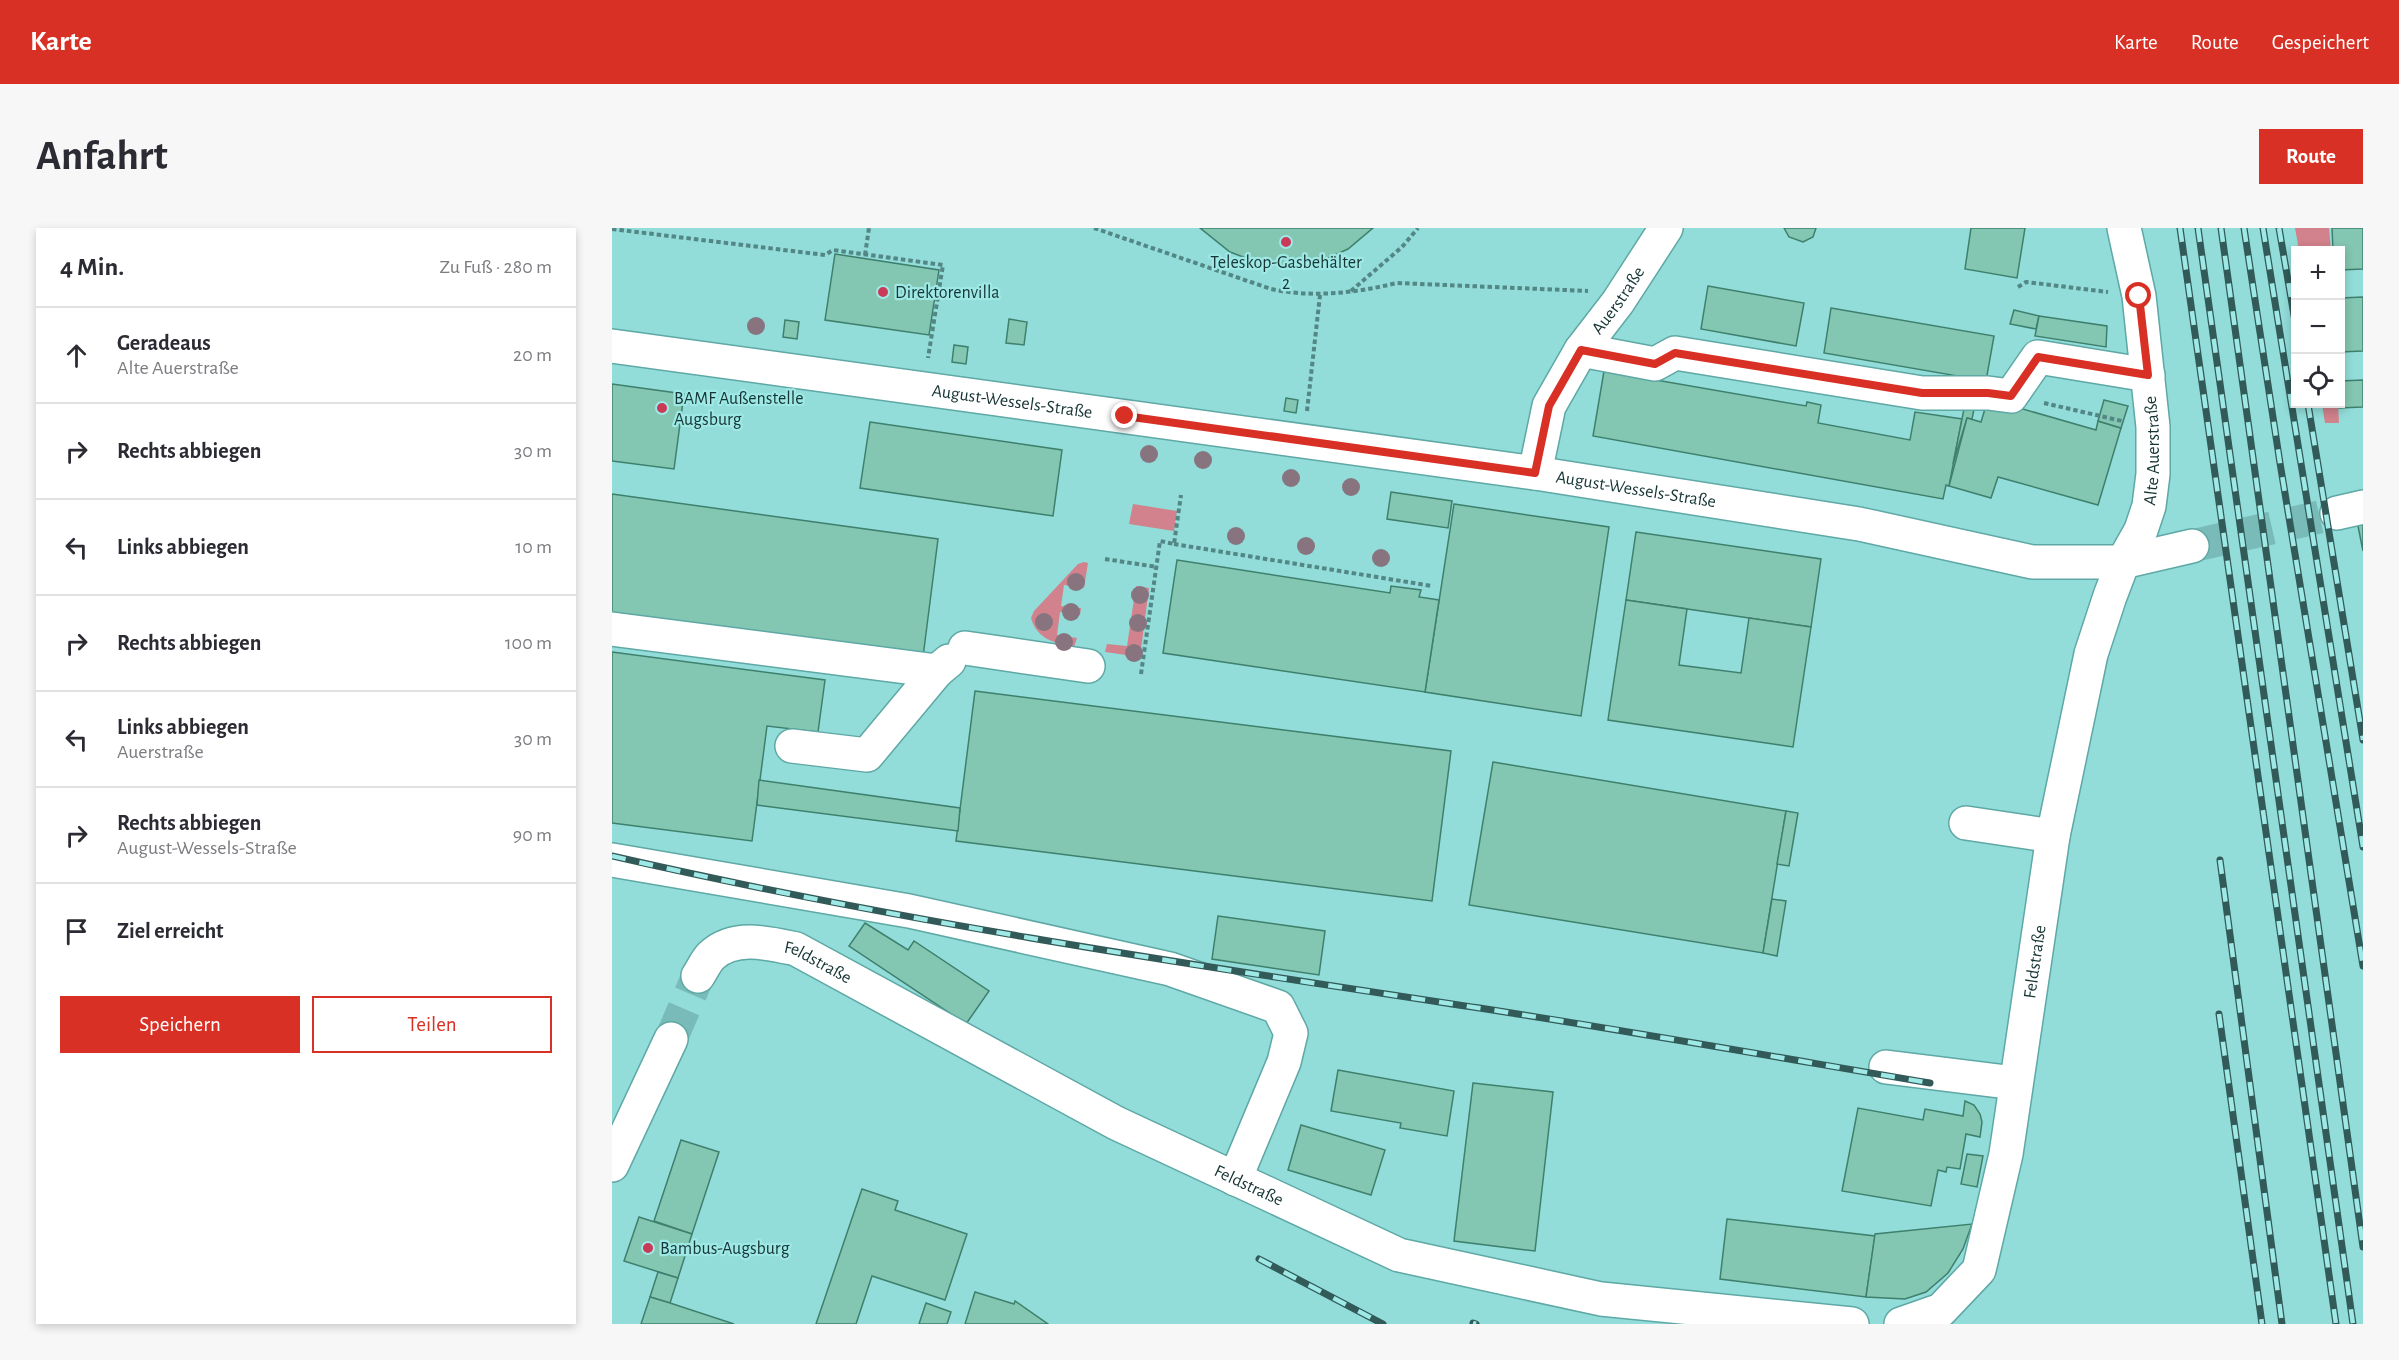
<!DOCTYPE html>
<html lang="de">
<meta charset="utf-8">
<style>
:root{--surface:#fff;--page:#f7f7f7;--text:#2b2b33;--muted:#7c7c81;--line:#e1e1e2;--accent:#d93025}
body{margin:0;font-family:"Alegreya Sans",sans-serif;background:var(--page);color:var(--text)}
.controls{position:absolute;right:18px;top:18px;display:grid;overflow:hidden;border-radius:0px;box-shadow:0 3px 9px #0003}
.controls button{width:54px;height:54px;display:grid;place-items:center;padding:0;border:0;border-bottom:2px solid var(--line);background:var(--surface);color:var(--text);font:30px sans-serif}
.stop{position:absolute;width:18px;height:18px;margin:-14px;border:4px solid #d93025;border-radius:50%;background:#fff}
.stop.end{background:#d93025;border-color:#fff;box-shadow:0 2px 6px #0008}
.list{margin:0;padding:0;list-style:none}
h2{display:flex;justify-content:space-between;align-items:center;height:78px;margin:0;padding:0 24px;font-size:26px}
h2 small{font-size:20px;font-weight:400;color:var(--muted)}
.list li{display:grid;grid-template-columns:39px 1fr auto;gap:18px;align-items:center;box-sizing:border-box;height:96px;padding:0 24px;border-top:2px solid var(--line)}
.list b{display:block;font-size:22px;white-space:nowrap}
.list p{margin:0;font-size:20px;white-space:nowrap;color:var(--muted)}
.list em{font-size:20px;font-style:normal;color:var(--muted)}
.actions{display:flex;gap:12px;padding:18px 24px}
.actions a{flex:1;padding:14px 0;border:2px solid var(--accent);border-radius:0px;text-align:center;font-size:21px;color:var(--accent)}
.actions .main{background:var(--accent);color:#fff}
.icon{flex:none;width:33px;height:33px;fill:none;stroke:currentColor;stroke-width:2;stroke-linecap:round;stroke-linejoin:round}
.map{position:relative;flex:none;width:1751px;height:1096px;overflow:hidden;border-radius:0px}
header{display:flex;align-items:center;gap:36px;box-sizing:border-box;height:84px;padding:0 30px;background:var(--accent);color:#fff}
header strong{font-size:28px}
nav{display:flex;gap:33px;margin-inline-start:auto;font-size:21px}
.intro{display:flex;align-items:center;justify-content:space-between;box-sizing:border-box;height:144px;padding:0 36px}
h1{margin:0;font-size:42px}
.button{padding:15px 27px;border-radius:0px;background:var(--accent);color:#fff;font-size:21px;font-weight:700}
main{display:flex;gap:36px;padding:0 36px}
aside{flex:1;background:var(--surface);border-radius:0px;box-shadow:0 3px 9px #0003}
.map>svg:first-child{display:block}
</style>
<header>
<strong>Karte</strong>
<nav><a>Karte</a><a>Route</a><a>Gespeichert</a></nav>
</header>
<div class="intro"><h1>Anfahrt</h1><a class="button">Route</a></div>
<main>
<aside>
<h2>4 Min.<small>Zu Fuß · 280 m</small></h2>
<ul class="list">
<li><svg class="icon" aria-label="ahead" viewBox="0 0 24 24"><path d="M12 20V5M6 11l6-6 6 6"/></svg><div><b>Geradeaus</b><p>Alte Auerstraße</p></div><em>20 m</em></li>
<li><svg class="icon" aria-label="right" viewBox="0 0 24 24"><path d="M7 20v-9h11M14 6l5 5-5 5"/></svg><div><b>Rechts abbiegen</b></div><em>30 m</em></li>
<li><svg class="icon" aria-label="left" viewBox="0 0 24 24"><path d="M17 20v-9H6M10 6l-5 5 5 5"/></svg><div><b>Links abbiegen</b></div><em>10 m</em></li>
<li><svg class="icon" aria-label="right" viewBox="0 0 24 24"><path d="M7 20v-9h11M14 6l5 5-5 5"/></svg><div><b>Rechts abbiegen</b></div><em>100 m</em></li>
<li><svg class="icon" aria-label="left" viewBox="0 0 24 24"><path d="M17 20v-9H6M10 6l-5 5 5 5"/></svg><div><b>Links abbiegen</b><p>Auerstraße</p></div><em>30 m</em></li>
<li><svg class="icon" aria-label="right" viewBox="0 0 24 24"><path d="M7 20v-9h11M14 6l5 5-5 5"/></svg><div><b>Rechts abbiegen</b><p>August-Wessels-Straße</p></div><em>90 m</em></li>
<li><svg class="icon" aria-label="arrive" viewBox="0 0 24 24"><path d="M6 21V4h12l-3 4 3 4H6"/></svg><div><b>Ziel erreicht</b></div></li>
</ul>
<div class="actions"><a class="main">Speichern</a><a>Teilen</a></div>
</aside>
<div class="map">
<svg width="1751" height="1096" viewBox="0 0 1751 1096">
<rect width="100%" height="100%" fill="#92dcd9"/>
<g fill="#d1828c">
<path d="M1683,0H1717L1719,22H1687Z"/>
<path d="M1710,176H1726L1727,195H1713Z"/>
<path d="M521,276L565,283L562,303L517,296Z"/>
<path d="M472,334L476,335L472,360L452,357L449,378L469,380L468,387L448,384L445,407L465,410L462,419C442,415 425,411 419,390L422,383L466,336Z"/>
<path d="M524,358L537,360L528,429L493,424L495,416L515,418Z"/>
</g>
<g fill="#83c6b1" stroke="#3e806d" stroke-width="1.5">
<path d="M588,0H761L736,21L707,34L677,38L647,35L618,24Z"/>
<path d="M1172,0H1204L1201,9L1191,14L1177,9Z"/>
<path d="M1359,0H1413L1405,50L1353,41Z"/>
<path d="M1720,0H1751V41L1728,42V22H1721Z"/>
<path d="M223,26L327,42L317,107L213,92Z"/>
<path d="M1096,58L1192,75L1184,118L1089,101Z"/>
<path d="M1751,69V123L1728,124V70Z"/>
<path d="M1219,80L1382,108L1374,153L1212,125Z"/>
<path d="M1402,82L1427,88L1424,101L1398,96Z"/>
<path d="M1427,88L1495,98L1494,119L1423,108Z"/>
<path d="M397,91L415,94L412,117L394,115Z"/>
<path d="M173,92L187,94L185,111L171,109Z"/>
<path d="M342,117L356,119L354,136L340,134Z"/>
<path d="M992,143L1194,178L1195,174L1209,177L1206,195L1298,212L1303,184L1350,191L1337,258L1334,257L1331,271L981,208Z"/>
<path d="M1358,151L1368,152L1360,191L1355,190L1341,236Z"/>
<path d="M1751,152V179L1727,180L1728,153Z"/>
<path d="M0,156L72,166L62,241L0,233Z"/>
<path d="M674,170L686,172L684,185L672,183Z"/>
<path d="M1376,171L1484,202L1486,193L1509,200L1486,277L1386,249L1379,270L1337,258L1355,190L1369,194Z"/>
<path d="M1492,172L1516,178L1509,200L1486,193Z"/>
<path d="M258,194L450,222L441,288L248,260Z"/>
<path d="M779,264L840,273L836,300L775,291Z"/>
<path d="M0,266L326,311L311,429L0,385Z"/>
<path d="M842,276L997,299L969,488L813,464Z"/>
<path d="M1751,292V323L1745,293Z"/>
<path d="M1024,304L1209,331L1199,399L1014,372Z"/>
<path d="M565,332L778,365L779,358L809,362L807,369L827,372L813,464L551,425Z"/>
<path d="M1014,372L1075,381L1067,437L1129,445L1137,390L1199,399L1181,519L996,492Z"/>
<path d="M0,424L213,452L206,504L155,498L140,613L0,595Z"/>
<path d="M363,463L839,523L820,673L344,613Z"/>
<path d="M881,534L1174,583L1151,725L857,677Z"/>
<path d="M147,552L348,580L346,603L145,577Z"/>
<path d="M1174,583L1186,585L1177,638L1165,636Z"/>
<path d="M1160,671L1174,673L1165,728L1151,725Z"/>
<path d="M606,688L713,703L707,747L600,731Z"/>
<path d="M253,695L296,722L302,713L377,763L354,796L237,718Z"/>
<path d="M726,842L842,863L835,908L788,900L789,895L719,883Z"/>
<path d="M861,855L941,864L923,1023L842,1013Z"/>
<path d="M1353,873L1362,877L1368,886L1370,894L1368,909L1354,906L1348,941L1335,939L1334,944L1326,942L1319,978L1230,963L1246,880L1311,892L1313,881L1351,888Z"/>
<path d="M689,897L773,922L759,967L676,942Z"/>
<path d="M69,912L107,924L80,1006L42,993Z"/>
<path d="M1355,926L1371,928L1365,959L1349,956Z"/>
<path d="M250,961L286,973L283,982L355,1006L333,1072L260,1048L244,1096H204Z"/>
<path d="M27,989L80,1006L66,1050L12,1033Z"/>
<path d="M1115,991L1263,1008L1254,1069L1108,1051Z"/>
<path d="M1360,996L1351,1021L1336,1045L1314,1064L1293,1071L1254,1069L1263,1006Z"/>
<path d="M46,1044L66,1050L58,1075L38,1069Z"/>
<path d="M363,1064L402,1076L403,1073L436,1096H353Z"/>
<path d="M38,1069L58,1075L122,1096H29Z"/>
<path d="M314,1075L339,1084L335,1096H307Z"/>
</g>
<g fill="none" stroke-linecap="round" stroke-linejoin="round">
<g stroke="#79bbb8" stroke-width="33" stroke-dasharray="33 16" stroke-linecap="butt">
<path d="M1580,318L1725,285"/>
<path d="M59,811L86,748"/>
</g>
<g stroke="#5ea8a5" stroke-width="36">
<g id="minor">
<path id="s1" d="M0,118L923,245L1247,296L1420,334H1511L1580,318"/>
<path d="M969,122L1043,136L1063,125L1310,165H1376L1399,168L1426,129L1536,147"/>
<path id="s2" d="M923,245L937,178L969,122L1006,74L1054,0"/>
<path d="M1725,285L1751,279"/>
<path d="M0,401L325,443L337,433"/>
<path d="M353,420L476,438"/>
<path d="M180,518L255,527L325,443"/>
<path d="M1354,595L1441,608"/>
<path d="M0,632L297,683L558,741L666,779L679,805L672,834L623,951"/>
<path id="s3" d="M86,748C90,742 94,733 99,728C122,706 156,715 184,721L504,895L787,1027L989,1071L1240,1096"/>
<path d="M1274,839L1403,855"/>
<path d="M0,937L59,811"/>
<path id="s4" d="M1289,1096L1329,1082L1367,1042L1394,926L1441,608L1479,426L1498,368L1511,334L1529,302L1537,278L1541,246V199L1527,68L1512,0"/>
</g>
</g>
<g stroke="#538785" stroke-width="4" stroke-dasharray="4.5 3" stroke-linecap="butt">
<path d="M482,0L659,61C701,70 743,65 785,55L976,63"/>
<path d="M0,1L213,27L221,22L331,37L316,130"/>
<path d="M253,27L257,0"/>
<path d="M1406,59L1414,54L1496,64"/>
<path d="M739,63L790,19L806,0"/>
<path d="M1432,175L1510,193"/>
<path d="M695,183L708,67"/>
<path d="M562,316L820,358"/>
<path d="M493,331L545,339"/>
<path d="M529,446L548,313L562,316L569,267"/>
</g>
<use href="#minor" stroke="#fff" stroke-width="33"/>
<g stroke="#315a58" stroke-width="7">
<g id="rail">
<path d="M1568,0L1724,1096"/>
<path d="M1586,0L1741,1096"/>
<path d="M1609,0L1751,1019"/>
<path d="M1632,0L1668,235L1751,738"/>
<path d="M1651,0L1751,619"/>
<path d="M1667,0L1684,99"/>
<path d="M1696,176L1751,512"/>
<path d="M0,628C288,694 581,737 874,781C1022,804 1170,830 1318,855"/>
<path d="M1608,632L1670,1096"/>
<path d="M1607,786L1650,1096"/>
<path d="M647,1031L771,1096"/>
<path d="M861,1095L864,1096"/>
</g>
</g>
<use href="#rail" stroke="#9ee9e6" stroke-width="4.5" stroke-dasharray="14" stroke-linecap="butt"/>
</g>
<g fill="#88747f">
<circle cx="144" cy="98" r="9"/>
<circle cx="537" cy="226" r="9"/>
<circle cx="591" cy="232" r="9"/>
<circle cx="679" cy="250" r="9"/>
<circle cx="739" cy="259" r="9"/>
<circle cx="624" cy="308" r="9"/>
<circle cx="694" cy="318" r="9"/>
<circle cx="769" cy="330" r="9"/>
<circle cx="464" cy="354" r="9"/>
<circle cx="528" cy="367" r="9"/>
<circle cx="459" cy="384" r="9"/>
<circle cx="432" cy="394" r="9"/>
<circle cx="526" cy="395" r="9"/>
<circle cx="452" cy="414" r="9"/>
<circle cx="522" cy="425" r="9"/>
</g>
<g fill="none" stroke-linecap="round" stroke-linejoin="round">
<path stroke="#d93025" stroke-width="8" d="M513,188L923,245L937,178L969,122L1043,136L1063,125L1310,165H1376L1399,168L1426,129L1536,147L1527,68"/>
</g>
<g fill="#c93a59" stroke="#9ee9e6" stroke-width="2">
<circle cx="674" cy="14" r="6"/>
<circle cx="271" cy="64" r="6"/>
<circle cx="50" cy="180" r="6"/>
<circle cx="36" cy="1020" r="6"/>
</g>
<g text-anchor="middle" stroke-width="4.5" stroke-linejoin="round" paint-order="stroke">
<g font-size="18" fill="#163534" stroke="#9ee9e6" text-anchor="start">
<text x="674" y="40" text-anchor="middle">Teleskop-Gasbehälter<tspan x="674" dy="21">2</tspan></text>
<text x="283" y="70">Direktorenvilla</text>
<text x="62" y="176">BAMF Außenstelle<tspan x="62" dy="21">Augsburg</tspan></text>
<text x="48" y="1026">Bambus-Augsburg</text>
</g>
<g font-size="18" fill="#163534" stroke="#9ee9e6">
<text dy="6" stroke="none"><textPath href="#s2" startOffset="195">Auerstraße</textPath></text>
<text dy="6" stroke="none"><textPath href="#s1" startOffset="404">August-Wessels-Straße</textPath></text>
<text dy="6" stroke="none"><textPath href="#s4" startOffset="939">Alte Auerstraße</textPath></text>
<text dy="6" stroke="none"><textPath href="#s1" startOffset="1034">August-Wessels-Straße</textPath></text>
<text dy="6" stroke="none"><textPath href="#s4" startOffset="411">Feldstraße</textPath></text>
<text dy="6" stroke="none"><textPath href="#s3" startOffset="138">Feldstraße</textPath></text>
<text dy="6" stroke="none"><textPath href="#s3" startOffset="624">Feldstraße</textPath></text>
</g>
</g>
</svg>
<div class="controls">
<button>+</button>
<button>−</button>
<button><svg class="icon" aria-label="locate" viewBox="0 0 24 24"><circle cx="12" cy="12" r="6"/><path d="M12 2v4M12 18v4M2 12h4M18 12h4"/></svg></button>
</div>
<div class="stop" style="left:1527px;top:68px"></div>
<div class="stop end" style="left:513px;top:188px"></div>
</div>
</main>
